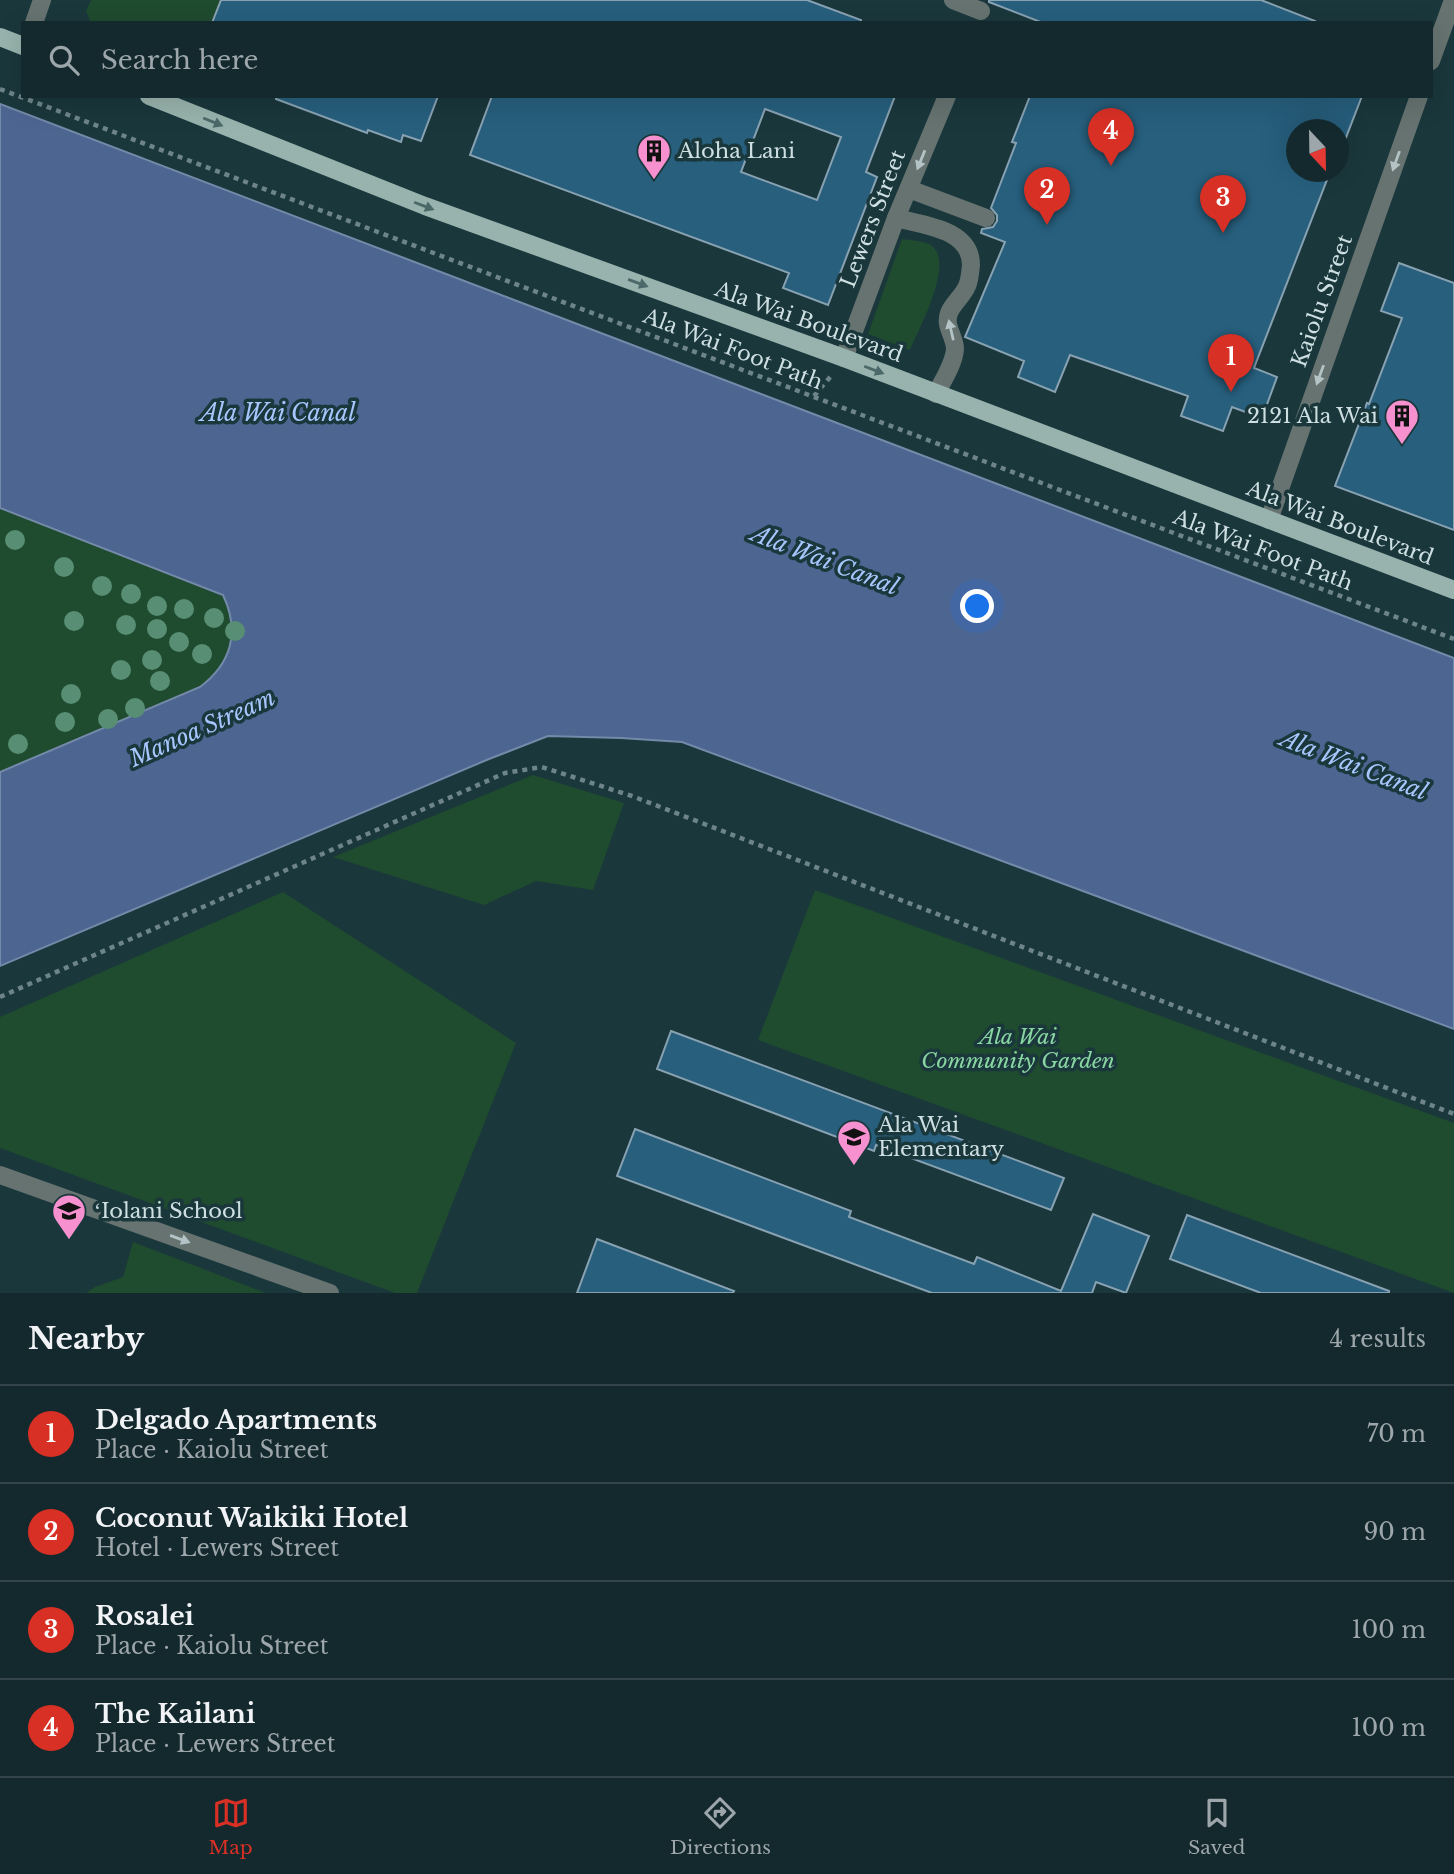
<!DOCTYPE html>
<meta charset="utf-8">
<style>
:root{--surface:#14292d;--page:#1d3135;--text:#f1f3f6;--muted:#9da6aa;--line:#334549;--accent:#d93025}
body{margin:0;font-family:"Libre Baskerville",serif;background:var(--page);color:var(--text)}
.compass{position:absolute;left:1286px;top:119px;width:63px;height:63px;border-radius:50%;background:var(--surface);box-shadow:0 7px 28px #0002;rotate:158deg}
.you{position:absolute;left:978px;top:607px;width:24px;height:24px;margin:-18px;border:5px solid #fff;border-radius:50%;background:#1a73e8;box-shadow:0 0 0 10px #1a73e833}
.badge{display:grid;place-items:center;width:46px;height:46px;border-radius:50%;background:var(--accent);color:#fff;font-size:23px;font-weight:700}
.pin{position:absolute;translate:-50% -58px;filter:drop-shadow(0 2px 4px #0008)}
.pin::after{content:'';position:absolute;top:37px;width:24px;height:21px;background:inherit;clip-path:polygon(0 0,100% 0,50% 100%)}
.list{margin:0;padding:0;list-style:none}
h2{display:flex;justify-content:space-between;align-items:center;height:91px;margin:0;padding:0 28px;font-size:30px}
h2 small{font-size:23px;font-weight:400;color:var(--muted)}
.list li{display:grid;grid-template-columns:46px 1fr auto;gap:21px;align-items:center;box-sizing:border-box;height:98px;padding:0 28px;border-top:2px solid var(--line)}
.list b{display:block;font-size:26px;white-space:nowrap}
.list p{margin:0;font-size:23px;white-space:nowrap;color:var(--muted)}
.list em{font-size:23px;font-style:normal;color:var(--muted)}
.icon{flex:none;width:38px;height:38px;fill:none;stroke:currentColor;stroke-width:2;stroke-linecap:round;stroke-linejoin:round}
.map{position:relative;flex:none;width:1454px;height:1293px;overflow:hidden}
.search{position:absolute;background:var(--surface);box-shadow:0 7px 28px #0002;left:21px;right:21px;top:21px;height:77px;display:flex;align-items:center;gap:18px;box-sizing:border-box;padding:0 24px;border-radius:0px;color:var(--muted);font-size:26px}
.sheet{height:483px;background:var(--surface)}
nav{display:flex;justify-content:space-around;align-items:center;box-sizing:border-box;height:98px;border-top:2px solid var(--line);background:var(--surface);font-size:19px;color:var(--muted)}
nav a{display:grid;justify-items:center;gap:4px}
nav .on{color:var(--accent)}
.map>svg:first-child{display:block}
</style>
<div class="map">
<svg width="1454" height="1293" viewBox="0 0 1454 1293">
<rect width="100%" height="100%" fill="#1a373c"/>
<g fill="#1f4b2f">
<path d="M91,0H221L212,23H91L86,11Z"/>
<path d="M902,239C910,240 922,241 929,244C958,259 918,330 910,350L868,334Z"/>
<path d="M0,508L223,596C240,632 232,663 200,687L0,772Z"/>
<path d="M533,775L624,803L593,890L536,881L484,905L333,857Z"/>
<path d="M815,890L1454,1123V1293L758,1040Z"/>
<path d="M283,892L516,1043L417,1293H395L0,1148V1017Z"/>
<path d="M133,1242L266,1293H86L95,1287L123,1277Z"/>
</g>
<path fill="#4d6591" stroke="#748aa9" stroke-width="2" d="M0,104L1454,658V1029L682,742L621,738L548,736L489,759L0,966V772L200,687C232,663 240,631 223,595L0,508Z"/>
<g fill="#275f7d" stroke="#89a2b2" stroke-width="2" fill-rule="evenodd">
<path d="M221,0H807L861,20L860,23H212Z"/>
<path d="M989,0H1261L1315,21L1314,23H1043L989,2Z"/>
<path d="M276,96H438L421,141L403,135L401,142L368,130L367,133L276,99Z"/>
<path d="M492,96H895L866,172L877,177L828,305L783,288L789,273L470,155ZM765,109L841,137L817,200L741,172Z"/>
<path d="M1030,96H1362L1345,140L1343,139L1339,150V130H1297V172H1330L1254,368L1277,377L1262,418L1232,407L1223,431L1181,416L1188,396L1070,355L1055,392L1018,377L1024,361L965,337L1005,242L981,233L982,229L993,227L997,221V215L991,208L1016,143L1012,142Z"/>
<path d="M1399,263L1454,283V530L1335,486L1367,403L1369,404L1402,318L1381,311Z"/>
<path d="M671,1031L1064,1178L1051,1210L876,1145L874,1151L657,1069Z"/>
<path d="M635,1129L851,1211L849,1217L974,1264L977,1257L1061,1291L1093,1214L1149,1236L1126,1293L1096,1282L1092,1293H932L617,1176Z"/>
<path d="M1187,1215L1389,1291V1293H1261L1170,1259Z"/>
<path d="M597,1239L734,1291L733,1293H577Z"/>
</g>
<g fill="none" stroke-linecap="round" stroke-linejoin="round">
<g stroke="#6d8589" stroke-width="4.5" stroke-dasharray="5 5" stroke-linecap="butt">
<path d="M0,89L1454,639"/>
<path d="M814,396L831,376"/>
<path d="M0,997L505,773L542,767L632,796L1454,1114"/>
</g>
<g stroke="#667370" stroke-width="18">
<path d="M953,0L981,11"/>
<path d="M34,23L42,0"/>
<path d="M1431,61L1453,0"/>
<path d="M909,189L986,218"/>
<path d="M896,218C923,225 971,229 971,265C970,272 970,280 967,286C963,296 953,303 949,313C944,327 955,336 955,349C954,364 943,380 936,394"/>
<path d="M844,358L896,218L947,96"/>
<path d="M1269,520L1419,96"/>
<path d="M0,1175L330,1293"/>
</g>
<g stroke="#98b3ad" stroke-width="18">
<path d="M0,37L23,46"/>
<path d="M149,96L425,206L844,358L1454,590"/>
</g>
</g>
<g fill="#578e74">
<circle cx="15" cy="540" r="10"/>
<circle cx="64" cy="567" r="10"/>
<circle cx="102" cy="586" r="10"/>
<circle cx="131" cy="594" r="10"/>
<circle cx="157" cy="606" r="10"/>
<circle cx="184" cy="609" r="10"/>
<circle cx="214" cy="618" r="10"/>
<circle cx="74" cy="621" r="10"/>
<circle cx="126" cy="625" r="10"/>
<circle cx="157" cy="629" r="10"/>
<circle cx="235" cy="631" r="10"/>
<circle cx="179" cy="642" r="10"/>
<circle cx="202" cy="654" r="10"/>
<circle cx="152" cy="660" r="10"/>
<circle cx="121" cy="670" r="10"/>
<circle cx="160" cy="681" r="10"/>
<circle cx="71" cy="694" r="10"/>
<circle cx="135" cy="708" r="10"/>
<circle cx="108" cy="719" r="10"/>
<circle cx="65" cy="722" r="10"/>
<circle cx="18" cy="744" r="10"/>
</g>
<defs><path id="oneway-solid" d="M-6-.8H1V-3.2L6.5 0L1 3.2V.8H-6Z" transform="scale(1.75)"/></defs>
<g fill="#4c6969">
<use href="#oneway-solid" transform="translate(213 122) rotate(22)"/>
<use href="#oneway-solid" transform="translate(424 206) rotate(21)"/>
<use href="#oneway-solid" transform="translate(638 283) rotate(20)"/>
<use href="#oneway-solid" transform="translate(874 370) rotate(21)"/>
</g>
<g fill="#b4c4c6">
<use href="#oneway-solid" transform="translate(921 160) rotate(112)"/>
<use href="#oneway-solid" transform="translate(1396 161) rotate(110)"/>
<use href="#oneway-solid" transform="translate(951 330) rotate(-103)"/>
<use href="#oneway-solid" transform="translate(1320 375) rotate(110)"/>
<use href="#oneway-solid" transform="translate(180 1239) rotate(20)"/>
</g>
<defs>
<g id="building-pin" transform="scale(1.75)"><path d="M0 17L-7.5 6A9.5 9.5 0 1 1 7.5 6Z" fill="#f690cf" stroke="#1a373c"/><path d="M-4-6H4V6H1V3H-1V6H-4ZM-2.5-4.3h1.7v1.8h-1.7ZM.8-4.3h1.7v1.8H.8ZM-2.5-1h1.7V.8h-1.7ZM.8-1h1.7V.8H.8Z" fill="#111"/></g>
<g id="school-pin" transform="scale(1.75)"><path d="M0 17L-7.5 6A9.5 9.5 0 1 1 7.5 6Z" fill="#f690cf" stroke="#1a373c"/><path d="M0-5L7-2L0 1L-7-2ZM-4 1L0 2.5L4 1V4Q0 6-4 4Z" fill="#111"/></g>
</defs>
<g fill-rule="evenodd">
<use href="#building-pin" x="654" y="151"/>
<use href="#building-pin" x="1402" y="416"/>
<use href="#school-pin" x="854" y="1137"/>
<use href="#school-pin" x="69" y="1211"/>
</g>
<g text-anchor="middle" stroke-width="7" stroke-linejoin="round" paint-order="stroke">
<g font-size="21" fill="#cedfe2" stroke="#1a373c" text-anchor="start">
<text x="678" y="158">Aloha Lani</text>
<text x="1378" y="423" text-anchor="end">2121 Ala Wai</text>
<text x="878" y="1132">Ala Wai<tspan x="878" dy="24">Elementary</tspan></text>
<text x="94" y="1218">ʻIolani School</text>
</g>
<g font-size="21" fill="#cedfe2" stroke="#1a373c">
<text transform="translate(873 219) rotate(-69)" y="7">Lewers Street</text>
<text transform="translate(1322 301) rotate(-70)" y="7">Kaiolu Street</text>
<text transform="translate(809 322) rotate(20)" y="7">Ala Wai Boulevard</text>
<text transform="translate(733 349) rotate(21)" y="7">Ala Wai Foot Path</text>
<text transform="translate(1340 523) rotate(21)" y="7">Ala Wai Boulevard</text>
<text transform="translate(1263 550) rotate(21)" y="7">Ala Wai Foot Path</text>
</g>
<g font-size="21" font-style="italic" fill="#89d6a2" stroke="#1a373c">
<text x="1018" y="1044">Ala Wai<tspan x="1018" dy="24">Community Garden</tspan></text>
</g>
<g font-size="23" font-style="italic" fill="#a7c6fd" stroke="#1a373c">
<text x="278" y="421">Ala Wai Canal</text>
<text transform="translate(825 560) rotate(21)" y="8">Ala Wai Canal</text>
<text transform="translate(202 728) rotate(-24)" y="8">Manoa Stream</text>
<text transform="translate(1354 765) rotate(21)" y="8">Ala Wai Canal</text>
</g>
</g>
</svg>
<svg class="compass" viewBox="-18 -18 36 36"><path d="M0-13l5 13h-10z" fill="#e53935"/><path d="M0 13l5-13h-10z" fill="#9da6aa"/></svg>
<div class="you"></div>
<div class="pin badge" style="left:1231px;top:392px">1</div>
<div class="pin badge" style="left:1047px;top:225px">2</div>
<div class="pin badge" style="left:1223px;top:233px">3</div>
<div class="pin badge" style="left:1111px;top:166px">4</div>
<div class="search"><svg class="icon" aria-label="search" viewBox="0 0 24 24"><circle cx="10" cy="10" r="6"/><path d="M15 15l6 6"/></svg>Search here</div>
</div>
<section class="sheet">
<h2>Nearby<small>4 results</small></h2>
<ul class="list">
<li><span class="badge">1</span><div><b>Delgado Apartments</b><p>Place · Kaiolu Street</p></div><em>70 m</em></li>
<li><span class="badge">2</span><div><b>Coconut Waikiki Hotel</b><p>Hotel · Lewers Street</p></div><em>90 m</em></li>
<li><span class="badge">3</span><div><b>Rosalei</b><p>Place · Kaiolu Street</p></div><em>100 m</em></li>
<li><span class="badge">4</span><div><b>The Kailani</b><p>Place · Lewers Street</p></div><em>100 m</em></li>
</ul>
</section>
<nav>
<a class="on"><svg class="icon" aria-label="map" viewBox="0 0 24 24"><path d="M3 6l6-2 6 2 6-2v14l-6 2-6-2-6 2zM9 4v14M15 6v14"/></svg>Map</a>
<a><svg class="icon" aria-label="directions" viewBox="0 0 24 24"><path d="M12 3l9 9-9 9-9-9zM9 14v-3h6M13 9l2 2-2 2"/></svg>Directions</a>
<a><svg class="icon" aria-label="saved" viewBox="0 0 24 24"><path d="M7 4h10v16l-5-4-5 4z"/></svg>Saved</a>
</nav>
